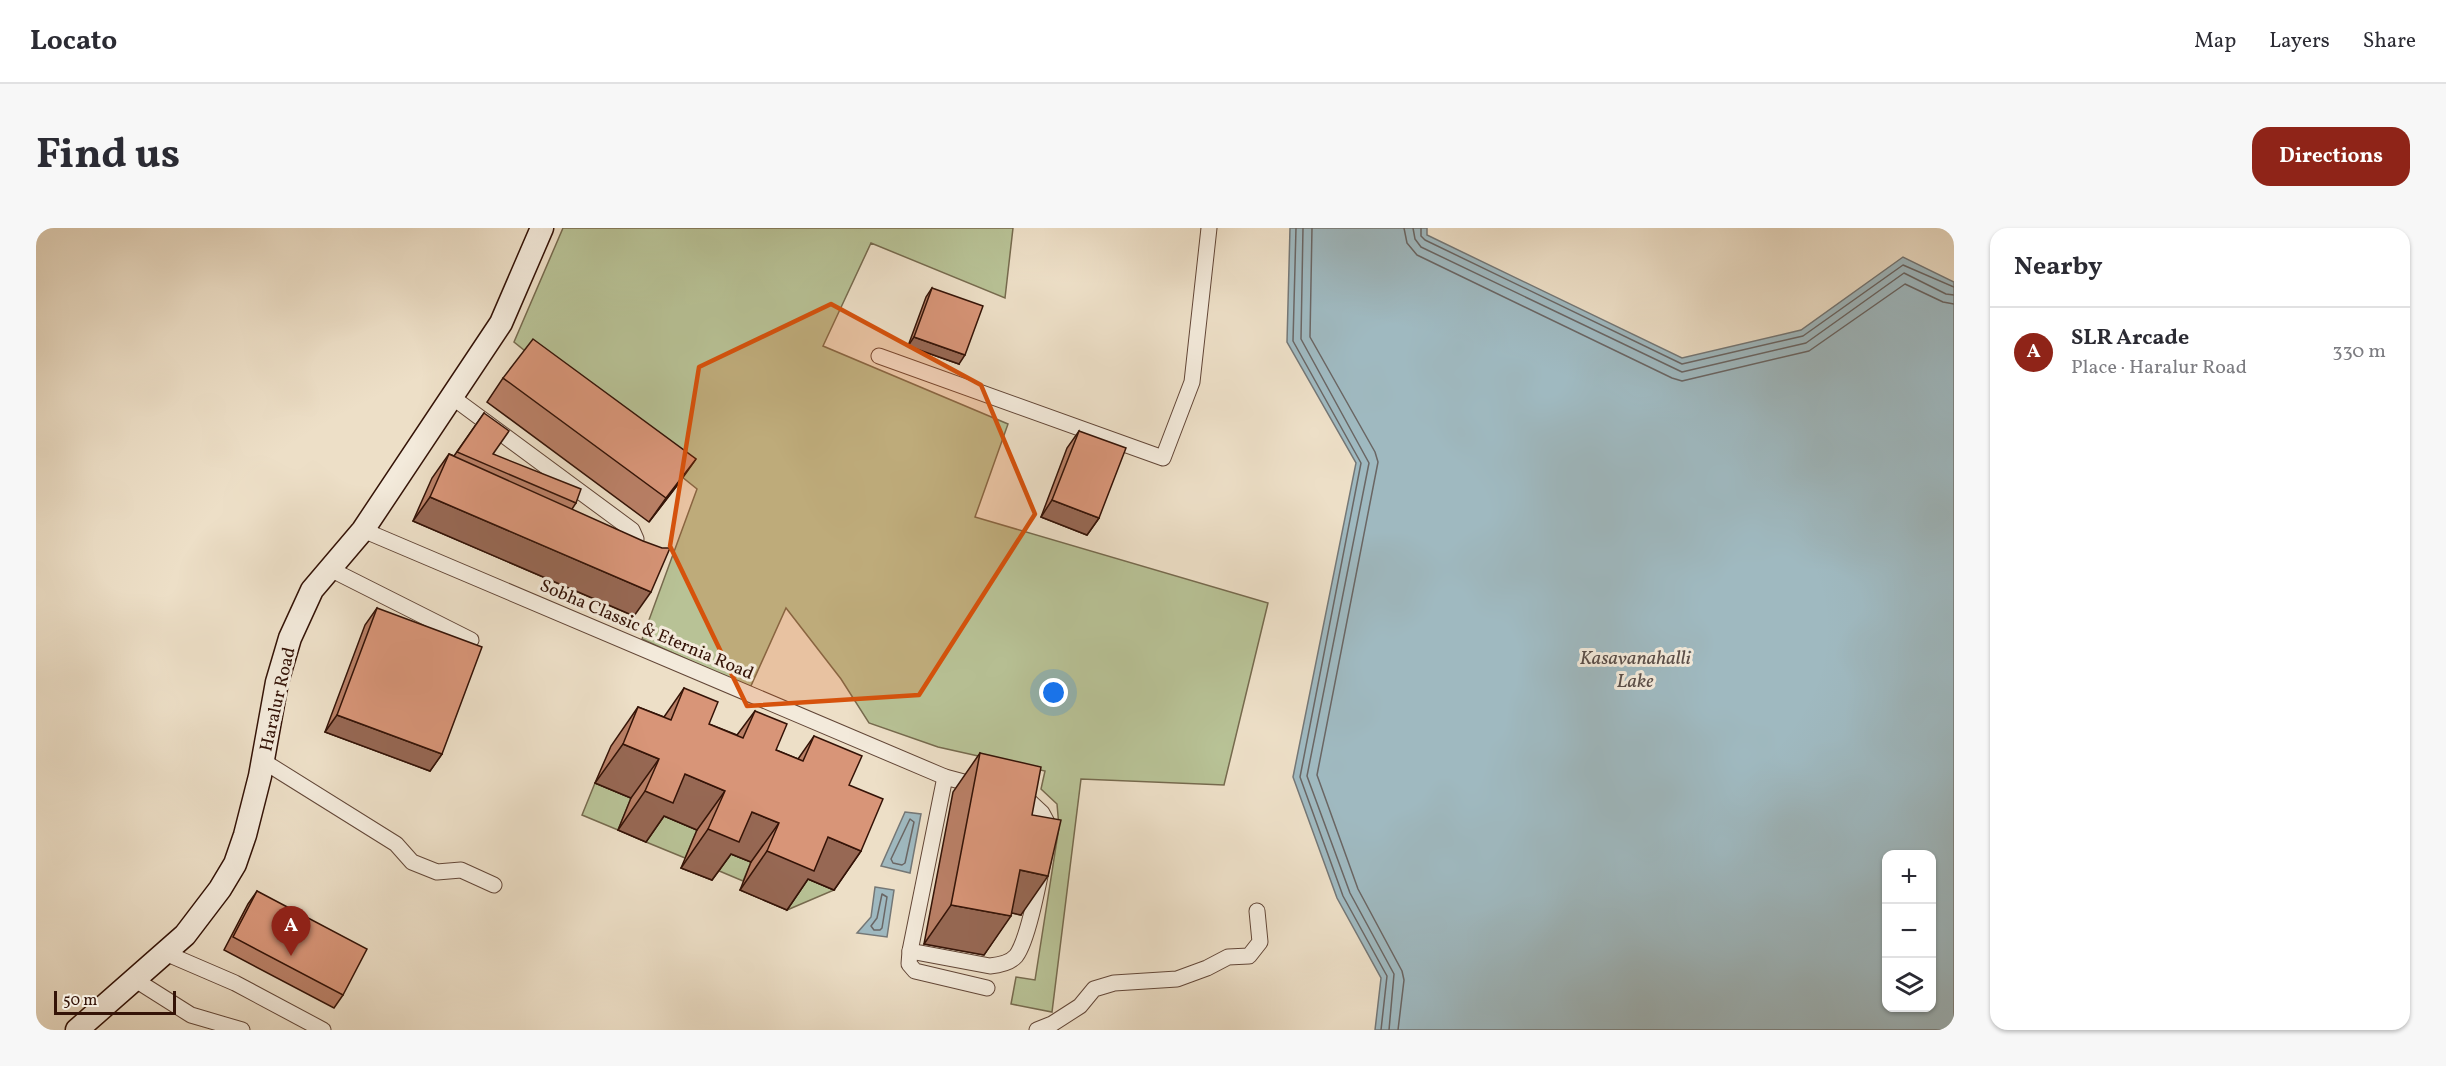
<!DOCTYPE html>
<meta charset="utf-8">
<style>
:root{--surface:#fff;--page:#f7f7f7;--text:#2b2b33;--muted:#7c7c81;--line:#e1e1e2;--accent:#8f2418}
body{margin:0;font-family:Vollkorn,serif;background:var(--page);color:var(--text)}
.controls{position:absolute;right:18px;bottom:18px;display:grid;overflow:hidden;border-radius:12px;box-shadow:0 2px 4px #0004}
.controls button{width:54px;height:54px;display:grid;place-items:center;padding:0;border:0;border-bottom:2px solid var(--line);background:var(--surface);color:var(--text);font:30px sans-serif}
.scale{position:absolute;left:18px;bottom:15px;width:122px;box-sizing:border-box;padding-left:6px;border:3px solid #341307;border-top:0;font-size:16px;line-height:21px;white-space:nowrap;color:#341307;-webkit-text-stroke:4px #f3eadb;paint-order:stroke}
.you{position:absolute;left:1018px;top:465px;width:21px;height:21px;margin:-15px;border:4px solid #fff;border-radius:50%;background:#1a73e8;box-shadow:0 0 0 9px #1a73e833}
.badge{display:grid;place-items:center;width:39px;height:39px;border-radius:50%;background:var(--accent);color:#fff;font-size:20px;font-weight:700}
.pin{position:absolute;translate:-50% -50px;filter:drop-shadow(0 2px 3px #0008)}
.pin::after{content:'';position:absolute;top:32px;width:21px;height:18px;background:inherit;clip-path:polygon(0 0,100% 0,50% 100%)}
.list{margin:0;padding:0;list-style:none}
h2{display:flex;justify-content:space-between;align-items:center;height:78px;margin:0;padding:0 24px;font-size:26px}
h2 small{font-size:20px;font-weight:400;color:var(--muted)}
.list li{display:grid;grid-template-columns:39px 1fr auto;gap:18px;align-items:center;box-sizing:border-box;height:90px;padding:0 24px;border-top:2px solid var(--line)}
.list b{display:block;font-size:22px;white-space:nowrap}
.list p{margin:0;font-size:20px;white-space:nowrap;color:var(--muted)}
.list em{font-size:20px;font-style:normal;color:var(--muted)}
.icon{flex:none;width:33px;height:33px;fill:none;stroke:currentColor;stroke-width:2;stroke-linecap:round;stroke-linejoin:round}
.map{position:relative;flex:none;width:1918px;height:802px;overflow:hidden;border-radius:18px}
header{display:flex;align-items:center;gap:36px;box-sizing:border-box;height:84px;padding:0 30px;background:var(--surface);border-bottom:2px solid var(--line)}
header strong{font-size:28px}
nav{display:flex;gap:33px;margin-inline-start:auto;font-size:21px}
.intro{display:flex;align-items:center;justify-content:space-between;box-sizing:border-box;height:144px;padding:0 36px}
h1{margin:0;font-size:42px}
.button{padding:15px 27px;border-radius:18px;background:var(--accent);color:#fff;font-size:21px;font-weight:700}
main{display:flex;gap:36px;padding:0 36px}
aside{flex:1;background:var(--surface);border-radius:18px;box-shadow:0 2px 4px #0004}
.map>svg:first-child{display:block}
</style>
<header>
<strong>Locato</strong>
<nav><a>Map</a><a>Layers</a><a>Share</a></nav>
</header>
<div class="intro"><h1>Find us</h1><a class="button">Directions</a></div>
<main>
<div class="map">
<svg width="1918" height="802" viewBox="0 0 1918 802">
<rect width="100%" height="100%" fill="#eddfc7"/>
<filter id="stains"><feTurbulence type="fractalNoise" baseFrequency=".00333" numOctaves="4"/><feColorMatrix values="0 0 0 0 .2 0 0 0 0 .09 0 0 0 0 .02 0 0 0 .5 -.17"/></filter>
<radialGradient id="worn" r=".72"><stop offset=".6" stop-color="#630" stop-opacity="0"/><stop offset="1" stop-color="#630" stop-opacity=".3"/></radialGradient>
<g fill="#b8c296" stroke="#766a4e" stroke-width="1.5">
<path d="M527,0H977L969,70L835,15L787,118L972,196L939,289L1232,375L1188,557L1045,551L1016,784L975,776L980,749L999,752L1023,599L1021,576L1005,561L1009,543L902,519L833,495L805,451L750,380L714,460L606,411L661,261L478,114Z"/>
<path d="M559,555L595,570L582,602L546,587Z"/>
<path d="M622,585L661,602L649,630L610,614Z"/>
<path d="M688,623L715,634L707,653L681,642Z"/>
<path d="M765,648L798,662L751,682Z"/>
</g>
<g fill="#9fb9c0" stroke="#747776" stroke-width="1.5" fill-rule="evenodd">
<path d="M1254,0H1391V7L1646,130L1765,102L1867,29L1918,54V802H1339L1345,750L1301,670L1257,549L1320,235L1251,114ZM1896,626V780H1850V626Z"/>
<path d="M869,584L885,586L874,645L845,638Z"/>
<path d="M839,659L858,662L851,709L821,705L835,689Z"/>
</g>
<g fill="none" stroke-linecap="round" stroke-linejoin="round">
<g stroke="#6a6664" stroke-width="1.5">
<path d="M1260,0L1257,113L1325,235L1264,549L1307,668L1351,748L1345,802"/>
<path d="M1267,0L1265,111L1333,235L1271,548L1314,665L1358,746L1353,802"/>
<path d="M1276,0L1274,109L1339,224L1342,234L1281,547L1322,661L1366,743L1368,752L1362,802"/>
<path d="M1368,0L1371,15L1381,27L1636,150L1646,153L1773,123L1869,56L1907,74L1918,76"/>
<path d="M1377,0L1379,11L1385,19L1646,144L1770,115L1868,45L1910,66L1918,67"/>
<path d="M1385,0V8L1389,12L1646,136L1767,108L1867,37L1918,59"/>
<path d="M874,591L878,594L869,635L866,637L857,635L855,631Z"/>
<path d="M846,666L851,669L846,700L844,702H838L835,698L841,690Z"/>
</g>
<g stroke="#624637" stroke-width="17">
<g id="street">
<path d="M843,128L1127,230L1156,154L1173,0"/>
<path d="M416,169L596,302L600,311L594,328"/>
<path d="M327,302L909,549"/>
<path d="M294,341L435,412"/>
<path d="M227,533L360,616L376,634L401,644L425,642L458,657"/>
<path d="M909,549L991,571L1006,585L1014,600C1007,628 995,708 980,728C974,735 963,737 954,738L874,723Z"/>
<path d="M874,723L873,736L879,743L951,760"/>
<path d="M127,724L199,755L287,802"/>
<path d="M98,751L155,787L206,802"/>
<path d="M1001,802L1016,796L1044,778L1058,761L1078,755L1141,751L1171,740L1192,729L1213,728L1224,714L1221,683"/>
</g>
</g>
<g stroke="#341307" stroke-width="25">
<path id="secondary" d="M41,802L149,707L184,661L199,636L209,607L224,548L241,454L254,410L276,362L327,302L465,95L506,0"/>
</g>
<use href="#street" stroke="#f3eadb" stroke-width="15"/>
<use href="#secondary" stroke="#f3eadb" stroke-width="22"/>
</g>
<g fill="#ba8067" stroke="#341307" stroke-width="1.5">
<path d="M896,60L923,136L872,118L890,69Z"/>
<path d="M467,150L643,255L613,294L451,174Z"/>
<path d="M448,185L457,226L540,275L536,281L598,388L377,293L396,250L413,226L418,228Z"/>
<path d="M1043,203L1063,290L1051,307L1005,289L1031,220Z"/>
<path d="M341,380L406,526L394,543L289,504L329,397Z"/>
<path d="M648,460L673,496L701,507L719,483L740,522L762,531L778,508L813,557L825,623L798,662L772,651L751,682L704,662L715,634L695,626L676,652L645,640L661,602L628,588L610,614L582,602L595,570L559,555L575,518L602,479L628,489Z"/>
<path d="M944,525L996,587L985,687L976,685L948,727L888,716L917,564Z"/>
<path d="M221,663L307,767L298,780L188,722L212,676Z"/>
</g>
<g fill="#976854" stroke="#341307" stroke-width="1.5">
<path d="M878,109L929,127L923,136L872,118Z"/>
<path d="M660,231L643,255L613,294L630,270Z"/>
<path d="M394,269L615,364L598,388L377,293Z"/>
<path d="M1016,272L1063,290L1051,307L1005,289Z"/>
<path d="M301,487L406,526L394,543L289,504Z"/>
<path d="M587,516L623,531L595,570L559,555Z"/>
<path d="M649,546L689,563L661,602L628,588L610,614L582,602L609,563Z"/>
<path d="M716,584L743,595L715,634L695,626L676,652L645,640L672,601Z"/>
<path d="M792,609L825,623L798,662L772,651L751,682L704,662L731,623Z"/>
<path d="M984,642L1012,648L985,687L957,681Z"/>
<path d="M915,677L975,688L948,727L888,716Z"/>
</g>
<g fill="#d89578" stroke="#341307" stroke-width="1.5">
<path d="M896,60L947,78L929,127L878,109Z"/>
<path d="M497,111L660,231L630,270L467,150Z"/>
<path d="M448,185L473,203L457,226L545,261L540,275L421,224Z"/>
<path d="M1043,203L1090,220L1063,290L1016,272Z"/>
<path d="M413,226L607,313L626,320H634L615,364L394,269Z"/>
<path d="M341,380L446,419L406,526L301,487Z"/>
<path d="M648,460L682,474L673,496L707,510L719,483L751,496L740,522L767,533L778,508L826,528L813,557L847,571L825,623L792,609L778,643L731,623L743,595L716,584L703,614L672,601L689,563L649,546L637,575L609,563L623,531L587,516L602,479L635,492Z"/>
<path d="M944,525L1005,539L996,587L1025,592L1012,648L984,642L975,688L915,677Z"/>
<path d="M221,663L331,721L307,767L197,709Z"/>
</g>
<path fill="#d6520c" fill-opacity="0.2" stroke="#d6520c" stroke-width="4.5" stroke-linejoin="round" d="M795,76L945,157L999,286L883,467L711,478L634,318L663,139Z"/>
<g text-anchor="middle" stroke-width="6" stroke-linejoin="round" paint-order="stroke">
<g font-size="18" fill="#341307" stroke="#f3eadb">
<text transform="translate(611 401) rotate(23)" y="6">Sobha Classic &amp; Eternia Road</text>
<text transform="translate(241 471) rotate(-77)" y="6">Haralur Road</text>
</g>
<g font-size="20" font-style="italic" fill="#594d48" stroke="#f3eadb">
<text x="1599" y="436">Kasavanahalli<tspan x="1599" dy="23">Lake</tspan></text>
</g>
</g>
<rect width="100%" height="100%" filter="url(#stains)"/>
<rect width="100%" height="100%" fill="url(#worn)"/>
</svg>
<div class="controls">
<button>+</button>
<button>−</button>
<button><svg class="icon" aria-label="layers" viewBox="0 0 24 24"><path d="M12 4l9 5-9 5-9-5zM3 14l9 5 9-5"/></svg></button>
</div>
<div class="scale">50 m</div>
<div class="you"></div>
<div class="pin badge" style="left:255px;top:728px">A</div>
</div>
<aside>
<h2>Nearby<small></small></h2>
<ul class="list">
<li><span class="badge">A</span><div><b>SLR Arcade</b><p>Place · Haralur Road</p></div><em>330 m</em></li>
</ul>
</aside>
</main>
